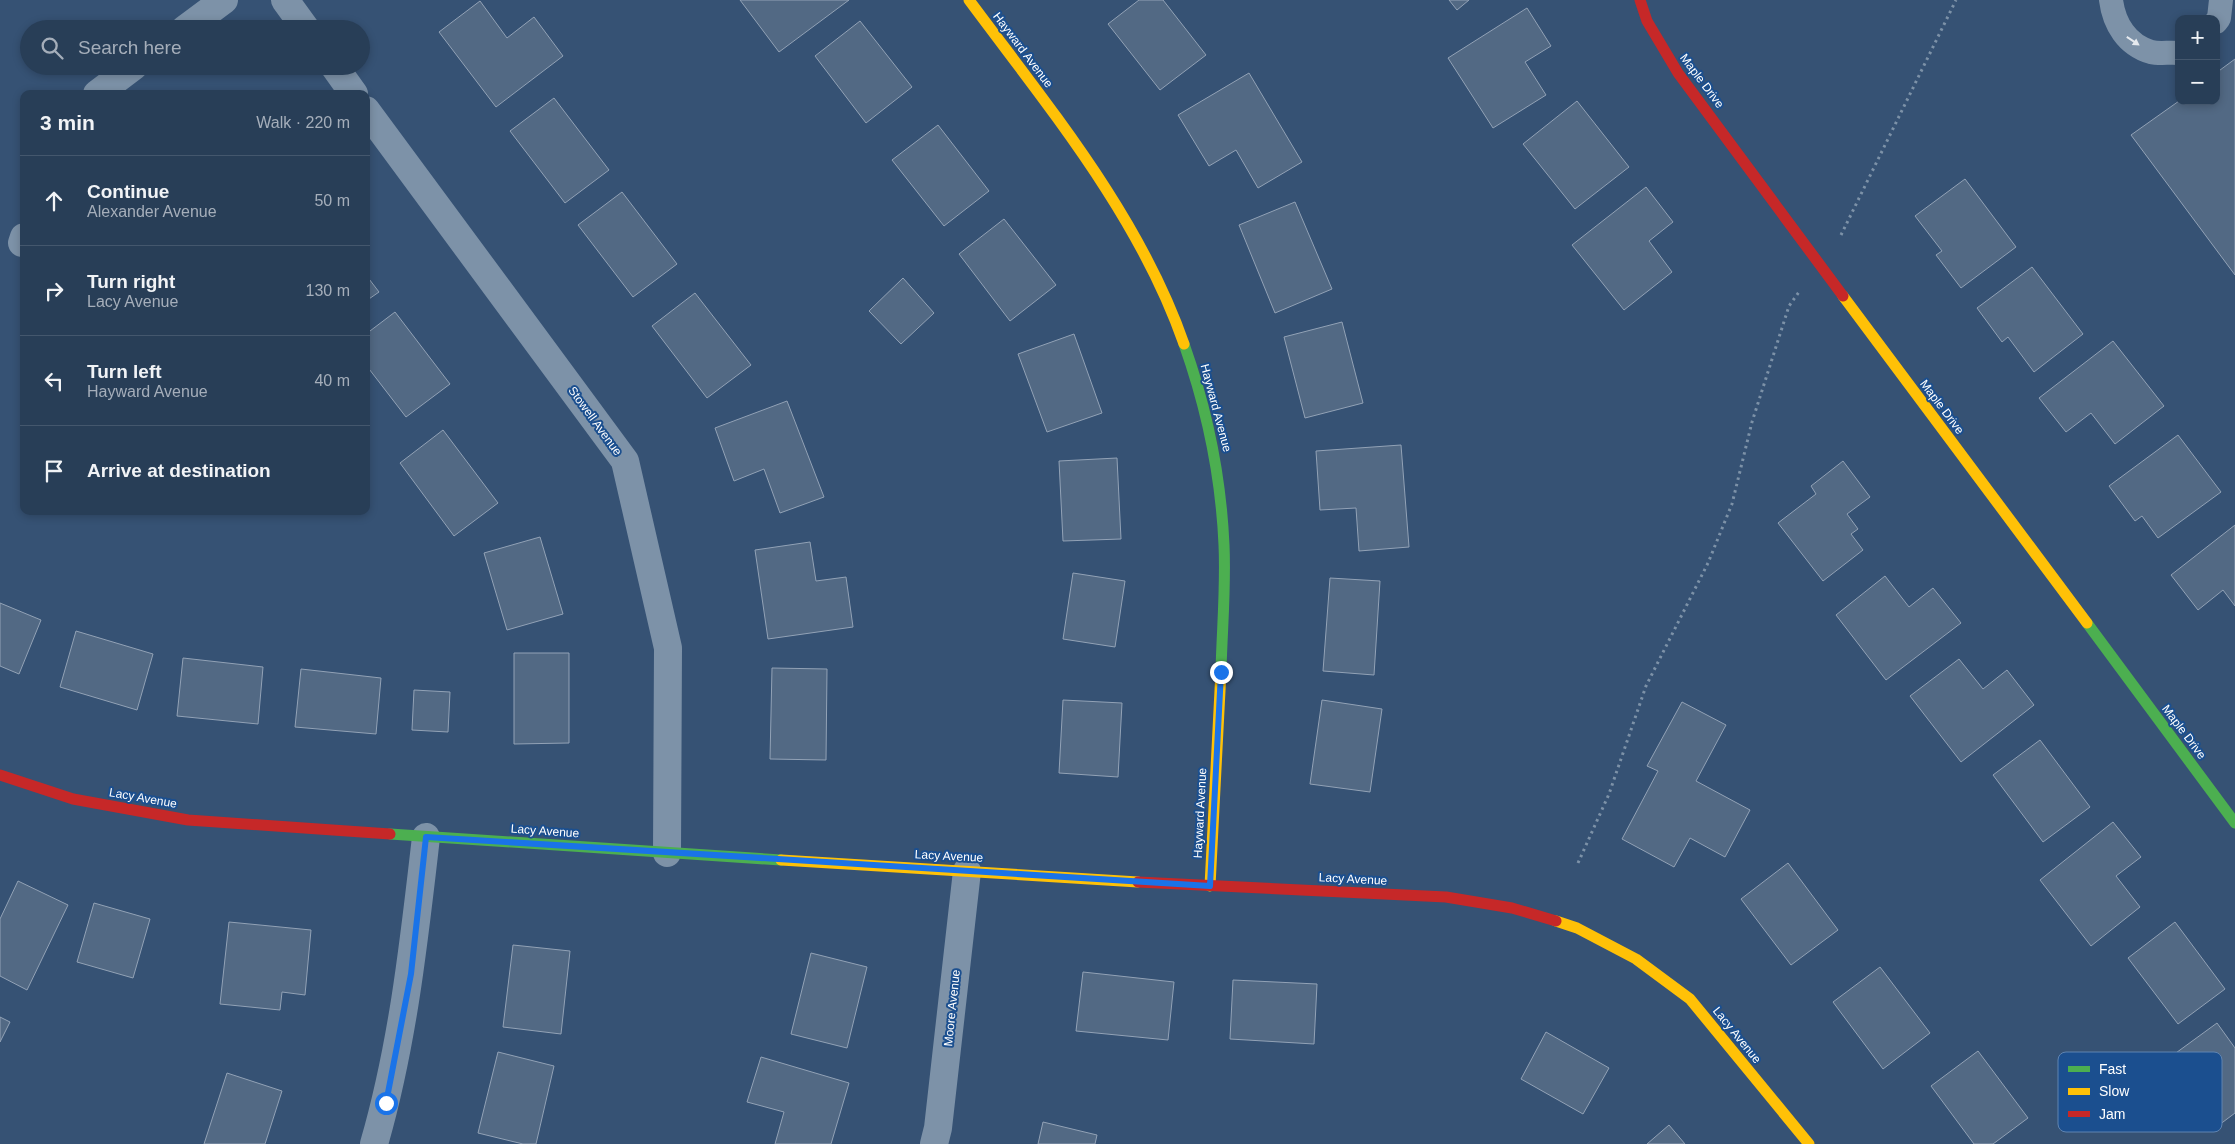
<!DOCTYPE html>
<meta charset="utf-8">
<style>
:root{--surface:#283e57;--page:#30455d;--text:#f1f3f6;--muted:#a5aeba;--line:#44576d}
body{margin:0;font-family:Arial,sans-serif;background:var(--page);color:var(--text)}
.controls{position:absolute;right:15px;top:15px;display:grid;overflow:hidden;border-radius:10px;box-shadow:0 2px 8px #0003}
.controls button{width:45px;height:45px;display:grid;place-items:center;padding:0;border:0;border-bottom:1px solid var(--line);background:var(--surface);color:var(--text);font:25px sans-serif}
.stop{position:absolute;width:15px;height:15px;margin:-11px;border:4px solid #1a73e8;border-radius:50%;background:#fff}
.stop.end{background:#1a73e8;border-color:#fff;box-shadow:0 1px 5px #0008}
.list{margin:0;padding:0;list-style:none}
h2{display:flex;justify-content:space-between;align-items:center;height:65px;margin:0;padding:0 20px;font-size:21px}
h2 small{font-size:16px;font-weight:400;color:var(--muted)}
.list li{display:grid;grid-template-columns:32px 1fr auto;gap:15px;align-items:center;box-sizing:border-box;height:90px;padding:0 20px;border-top:1px solid var(--line)}
.list b{display:block;font-size:19px;white-space:nowrap}
.list p{margin:0;font-size:16px;white-space:nowrap;color:var(--muted)}
.list em{font-size:16px;font-style:normal;color:var(--muted)}
.icon{flex:none;width:28px;height:28px;fill:none;stroke:currentColor;stroke-width:2;stroke-linecap:round;stroke-linejoin:round}
.map{position:relative;flex:none;width:2235px;height:1144px;overflow:hidden}
.search{position:absolute;background:var(--surface);box-shadow:0 2px 8px #0003;left:20px;top:20px;width:350px;height:55px;display:flex;align-items:center;gap:12px;box-sizing:border-box;padding:0 18px;border-radius:28px;color:var(--muted);font-size:19px}
.panel{position:absolute;background:var(--surface);box-shadow:0 2px 8px #0003;left:20px;top:90px;width:350px;height:425px;border-radius:10px}
.map>svg:first-child{display:block}
</style>
<div class="map">
<svg width="2235" height="1144" viewBox="0 0 2235 1144">
<rect width="100%" height="100%" fill="#365274"/>
<g fill="#526984" stroke="#92a2b6">
<path d="M740,0H849L779,52Z"/>
<path d="M1139,0H1163L1206,55L1160,90L1108,24Z"/>
<path d="M1449,0H1469L1457,10Z"/>
<path d="M480,1L507,38L534,17L563,56L496,107L439,32Z"/>
<path d="M1527,8L1551,46L1525,62L1546,95L1493,128L1448,58Z"/>
<path d="M860,21L912,87L866,123L815,56Z"/>
<path d="M2235,59V275L2131,135L2179,101H2216V73Z"/>
<path d="M1249,73L1302,162L1258,188L1236,150L1209,166L1178,115Z"/>
<path d="M554,98L609,170L565,203L510,131Z"/>
<path d="M1577,101L1629,167L1575,209L1523,144Z"/>
<path d="M938,125L989,191L944,226L892,160Z"/>
<path d="M1965,179L2016,247L1961,288L1936,255L1942,251L1915,216Z"/>
<path d="M1646,187L1673,222L1649,241L1672,272L1624,310L1572,245Z"/>
<path d="M622,192L677,264L633,297L578,225Z"/>
<path d="M1295,202L1332,289L1275,313L1239,225Z"/>
<path d="M1004,219L1056,285L1010,321L959,254Z"/>
<path d="M2032,267L2083,334L2034,372L2008,337L2002,342L1977,308Z"/>
<path d="M366,275L379,292L366,301Z"/>
<path d="M903,278L934,313L901,344L869,311Z"/>
<path d="M695,293L751,365L707,398L652,326Z"/>
<path d="M395,312L450,384L406,417L366,365V334Z"/>
<path d="M1342,322L1363,403L1305,418L1284,337Z"/>
<path d="M1074,334L1102,413L1047,432L1018,354Z"/>
<path d="M2113,341L2164,406L2115,444L2091,413L2066,432L2039,398Z"/>
<path d="M787,401L824,497L780,513L764,469L734,481L715,428Z"/>
<path d="M443,430L498,503L454,536L400,463Z"/>
<path d="M2178,435L2221,492L2158,538L2142,516L2135,521L2109,486Z"/>
<path d="M1401,445L1409,547L1359,551L1356,508L1320,510L1316,451Z"/>
<path d="M1117,458L1121,539L1063,541L1059,461Z"/>
<path d="M1843,461L1870,497L1847,514L1858,529L1851,534L1863,550L1823,581L1778,523L1816,494L1811,486Z"/>
<path d="M2235,525V606L2223,590L2198,610L2171,575Z"/>
<path d="M540,537L563,614L507,630L484,553Z"/>
<path d="M810,542L816,581L846,577L853,627L768,639L755,550Z"/>
<path d="M1073,573L1125,581L1115,647L1063,639Z"/>
<path d="M1885,576L1909,607L1933,588L1961,623L1886,680L1836,615Z"/>
<path d="M1330,578L1380,581L1374,675L1323,671Z"/>
<path d="M0,603L41,620L19,674L0,666Z"/>
<path d="M76,631L153,654L137,710L60,687Z"/>
<path d="M514,653H569V743L514,744Z"/>
<path d="M183,658L263,667L258,724L177,716Z"/>
<path d="M1959,659L1983,689L2007,670L2034,705L1961,762L1910,696Z"/>
<path d="M772,668L827,669L826,760L770,759Z"/>
<path d="M301,669L381,678L376,734L295,727Z"/>
<path d="M414,690L450,692L448,732L412,730Z"/>
<path d="M1063,700L1122,703L1118,777L1059,773Z"/>
<path d="M1322,700L1382,709L1370,792L1310,784Z"/>
<path d="M1682,702L1726,725L1696,781L1750,810L1725,857L1690,838L1674,867L1622,839L1658,771L1647,766Z"/>
<path d="M2040,740L2090,807L2043,842L1993,775Z"/>
<path d="M2113,822L2141,857L2116,876L2140,907L2091,946L2040,880Z"/>
<path d="M1788,863L1838,930L1791,965L1741,899Z"/>
<path d="M18,881L68,905L27,990L0,976V919Z"/>
<path d="M94,903L150,919L133,978L77,962Z"/>
<path d="M229,922L311,930L305,995L282,992L280,1010L220,1004Z"/>
<path d="M2175,922L2225,989L2178,1024L2128,958Z"/>
<path d="M513,945L570,951L561,1034L503,1027Z"/>
<path d="M811,953L867,967L847,1048L791,1034Z"/>
<path d="M1880,967L1930,1033L1883,1069L1833,1002Z"/>
<path d="M1083,972L1174,982L1168,1040L1076,1031Z"/>
<path d="M1233,980L1317,984L1314,1044L1230,1039Z"/>
<path d="M0,1017L10,1022L0,1042Z"/>
<path d="M2217,1023L2235,1048V1113L2219,1125L2169,1058Z"/>
<path d="M1546,1032L1609,1068L1583,1114L1521,1079Z"/>
<path d="M1978,1051L2028,1118L1993,1144H1974L1931,1086Z"/>
<path d="M498,1052L554,1066L536,1144H523L478,1133Z"/>
<path d="M761,1057L849,1083L831,1144H775L784,1112L747,1102Z"/>
<path d="M227,1073L282,1091L265,1144H204Z"/>
<path d="M1043,1122L1097,1135L1095,1144H1038Z"/>
<path d="M1669,1125L1685,1144H1647Z"/>
</g>
<g fill="none" stroke-linecap="round" stroke-linejoin="round">
<g stroke="#7d92a8" stroke-width="3" stroke-dasharray="2.5 4" stroke-linecap="butt">
<path d="M1841,235L1956,0"/>
<path d="M1578,863L1609,794L1646,686L1708,563L1732,504L1752,422L1789,306L1799,292"/>
</g>
<g stroke="#7d92a8" stroke-width="24">
<path d="M2111,0C2114,24 2127,45 2151,52C2159,54 2170,52 2179,53"/>
<path d="M2216,22L2219,18L2221,0"/>
</g>
<g stroke="#7d92a8" stroke-width="28">
<path d="M285,0L306,29"/>
<path d="M185,29L224,0"/>
<path d="M334,66L354,94"/>
<path d="M97,94L134,66"/>
<path d="M366,110L625,461L668,648L667,853"/>
<path d="M22,243L24,237"/>
<path d="M374,1144C403,1044 414,941 426,837"/>
<path d="M934,1144L938,1128L967,871"/>
</g>
<g stroke="#4caf50" stroke-width="11">
<path d="M1184,344C1207,409 1221,476 1224,545C1226,587 1222,629 1221,671"/>
<path d="M2087,623L2235,823"/>
<path d="M390,834L781,860"/>
</g>
<g stroke="#ffc107" stroke-width="11">
<path d="M969,0C1049,108 1139,215 1184,344"/>
<path d="M1843,296L2087,623"/>
<path d="M781,860L1138,882"/>
<path d="M1210,886L1221,671"/>
<path d="M1556,921L1577,928L1636,959L1690,999L1809,1144"/>
</g>
<g stroke="#c62828" stroke-width="11">
<path d="M1640,0L1647,21L1678,73L1843,296"/>
<path d="M0,775L73,799L188,820L390,834"/>
<path d="M1138,882L1446,897L1512,908L1556,921"/>
</g>
</g>
<defs><path id="oneway-solid" d="M-6-.8H1V-3.2L6.5 0L1 3.2V.8H-6Z" transform="scale(1.25)"/></defs>
<use fill="#e5e9ee" href="#oneway-solid" transform="translate(2133 41) rotate(34)"/>
<g fill="none" stroke-linecap="round" stroke-linejoin="round">
<path stroke="#1a73e8" stroke-width="6" d="M386,1103L411,974L426,837L1210,886L1221,672"/>
</g>
<g text-anchor="middle" stroke-width="4" stroke-linejoin="round" paint-order="stroke">
<g font-size="12" fill="#fff" stroke="#1b4f8f">
<text transform="translate(1023 50) rotate(53)" y="4">Hayward Avenue</text>
<text transform="translate(1702 81) rotate(53)" y="4">Maple Drive</text>
<text transform="translate(1942 407) rotate(53)" y="4">Maple Drive</text>
<text transform="translate(1216 408) rotate(75)" y="4">Hayward Avenue</text>
<text transform="translate(595 421) rotate(54)" y="4">Stowell Avenue</text>
<text transform="translate(2184 732) rotate(53)" y="4">Maple Drive</text>
<text transform="translate(143 798) rotate(10)" y="4">Lacy Avenue</text>
<text transform="translate(1200 813) rotate(-87)" y="4">Hayward Avenue</text>
<text transform="translate(545 831) rotate(4)" y="4">Lacy Avenue</text>
<text transform="translate(949 856) rotate(3)" y="4">Lacy Avenue</text>
<text transform="translate(1353 879) rotate(3)" y="4">Lacy Avenue</text>
<text transform="translate(952 1008) rotate(-84)" y="4">Moore Avenue</text>
<text transform="translate(1737 1035) rotate(51)" y="4">Lacy Avenue</text>
</g>
</g>
<rect x="2058" y="1052" width="164" height="80" rx="8" fill="#1b4f8f" stroke="#5f84b1" stroke-width="1"/>
<rect x="2068" y="1066" width="22" height="6" fill="#4caf50"/>
<rect x="2068" y="1088" width="22" height="7" fill="#ffc107"/>
<rect x="2068" y="1111" width="22" height="6" fill="#c62828"/>
<g font-size="14" fill="#fff">
<text x="2099" y="1074">Fast</text>
<text x="2099" y="1096">Slow</text>
<text x="2099" y="1119">Jam</text>
</g>
</svg>
<div class="controls">
<button>+</button>
<button>−</button>
</div>
<div class="stop" style="left:386px;top:1103px"></div>
<div class="stop end" style="left:1221px;top:672px"></div>
<div class="search"><svg class="icon" aria-label="search" viewBox="0 0 24 24"><circle cx="10" cy="10" r="6"/><path d="M15 15l6 6"/></svg>Search here</div>
<section class="panel">
<h2>3 min<small>Walk · 220 m</small></h2>
<ul class="list">
<li><svg class="icon" aria-label="ahead" viewBox="0 0 24 24"><path d="M12 20V5M6 11l6-6 6 6"/></svg><div><b>Continue</b><p>Alexander Avenue</p></div><em>50 m</em></li>
<li><svg class="icon" aria-label="right" viewBox="0 0 24 24"><path d="M7 20v-9h11M14 6l5 5-5 5"/></svg><div><b>Turn right</b><p>Lacy Avenue</p></div><em>130 m</em></li>
<li><svg class="icon" aria-label="left" viewBox="0 0 24 24"><path d="M17 20v-9H6M10 6l-5 5 5 5"/></svg><div><b>Turn left</b><p>Hayward Avenue</p></div><em>40 m</em></li>
<li><svg class="icon" aria-label="arrive" viewBox="0 0 24 24"><path d="M6 21V4h12l-3 4 3 4H6"/></svg><div><b>Arrive at destination</b></div></li>
</ul>
</section>
</div>
